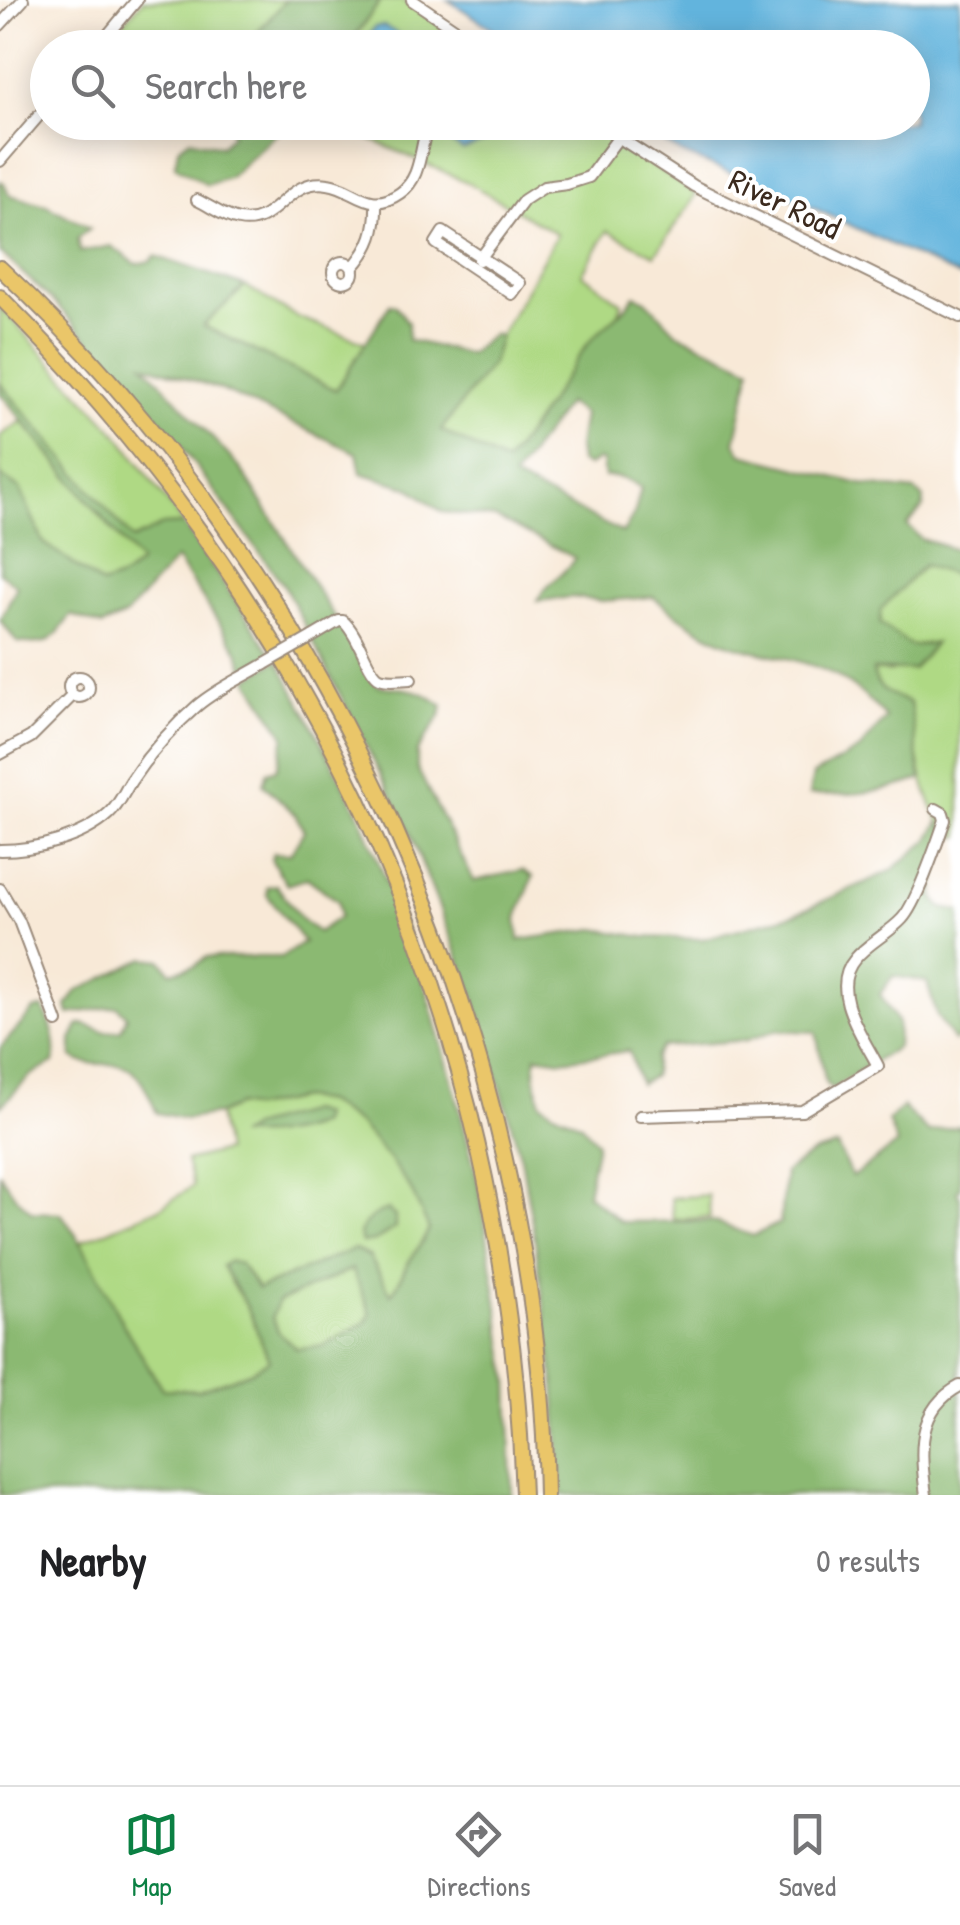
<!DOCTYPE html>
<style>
:root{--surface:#fff;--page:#f6f6f6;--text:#202124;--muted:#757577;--line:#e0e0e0;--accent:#0b8043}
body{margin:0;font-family:"Patrick Hand",sans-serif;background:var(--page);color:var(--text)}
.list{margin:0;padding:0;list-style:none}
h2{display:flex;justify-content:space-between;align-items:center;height:130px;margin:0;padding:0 40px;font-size:42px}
h2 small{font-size:32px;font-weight:400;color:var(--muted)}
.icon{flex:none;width:55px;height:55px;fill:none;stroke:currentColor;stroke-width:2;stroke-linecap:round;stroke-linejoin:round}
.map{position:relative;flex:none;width:960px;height:1495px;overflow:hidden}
.search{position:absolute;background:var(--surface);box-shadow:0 5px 25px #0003;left:30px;right:30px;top:30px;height:110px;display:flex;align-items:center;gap:25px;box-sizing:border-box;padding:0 35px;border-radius:55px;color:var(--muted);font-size:38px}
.sheet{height:290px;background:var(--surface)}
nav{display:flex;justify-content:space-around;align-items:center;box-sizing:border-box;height:140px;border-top:2px solid var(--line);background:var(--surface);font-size:28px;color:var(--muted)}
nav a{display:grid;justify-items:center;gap:5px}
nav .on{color:var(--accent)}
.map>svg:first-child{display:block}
</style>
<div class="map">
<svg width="960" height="1495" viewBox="0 0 960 1495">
<rect width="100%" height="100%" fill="#fff"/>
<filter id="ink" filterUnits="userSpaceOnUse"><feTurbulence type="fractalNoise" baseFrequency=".01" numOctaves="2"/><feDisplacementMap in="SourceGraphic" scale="20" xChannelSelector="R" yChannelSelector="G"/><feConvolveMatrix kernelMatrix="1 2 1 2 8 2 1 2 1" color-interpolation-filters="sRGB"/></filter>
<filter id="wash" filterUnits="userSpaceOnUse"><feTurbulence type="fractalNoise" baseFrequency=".0048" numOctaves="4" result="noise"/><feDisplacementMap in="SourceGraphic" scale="40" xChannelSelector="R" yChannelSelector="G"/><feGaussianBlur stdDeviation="2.25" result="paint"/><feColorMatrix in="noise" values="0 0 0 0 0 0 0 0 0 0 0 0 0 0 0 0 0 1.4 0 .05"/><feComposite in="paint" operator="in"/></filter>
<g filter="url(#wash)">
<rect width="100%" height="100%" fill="#f8e9d7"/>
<g fill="#afd984" stroke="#758251" stroke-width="2.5">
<path d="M143,0H286L245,47L102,48Z"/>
<path d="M381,0H402L473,47L347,48Z"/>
<path d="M334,123H586L696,193L693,200L655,255L607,231L582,274L622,303L618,317L589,342L558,390L506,463L441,430L492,363L500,336L557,234L467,182Z"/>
<path d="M245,286L295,316L366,343L336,391L202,325Z"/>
<path d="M0,307L121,438L183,524L163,526L133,540L0,383Z"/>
<path d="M22,421L140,563L125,576L102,586L43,542L20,489L0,475V436Z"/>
<path d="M924,565L960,577V837L949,835C920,796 916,750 910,703C891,695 875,692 872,670L892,672L927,643L911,647L879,624L881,609Z"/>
<path d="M301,1098L326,1102L360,1125L390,1160L412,1190L429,1229C423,1243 414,1253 407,1265C401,1276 399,1286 390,1295L369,1256L354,1249L258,1289L231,1283L247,1306L269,1360L250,1372L198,1390L162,1389L125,1328L80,1242L160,1208L193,1186L186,1161L225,1151L218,1114L238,1105L253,1108Z"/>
<path d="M708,1195L710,1217L673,1220L671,1198Z"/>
<path d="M353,1269L371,1314L366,1322L323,1346L297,1349L279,1333L272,1317L277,1302Z"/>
</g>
<g fill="#8bb972" stroke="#637248" stroke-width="2.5" fill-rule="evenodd">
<path d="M286,0H381L347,47H245Z"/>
<path d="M229,123H288L229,178L207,185L175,166L178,148L190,139L221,146L232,134Z"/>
<path d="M0,181L4,183L9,195L46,205L90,228L77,238L80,252L111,246L136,264L151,261L155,256L245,286L203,326L336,390L390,304L395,305L408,323V340L469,354L493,334L500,336L492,363L441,430L505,463C535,427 559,385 586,346C600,327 622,316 635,295L646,300L677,333L751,368L735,443L742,454L865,485L915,491L924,498L923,508L907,525L921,539L960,551V577L924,565L881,609L880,624L911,646L935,643L913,670H873C876,692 892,695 910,703L921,779C880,794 852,795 809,795L813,775L860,749L886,718C869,698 843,676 817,667C790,657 761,654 733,645C703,635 678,616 653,597L602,601L572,597L537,601C546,583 565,575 575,558L496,518L442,512L410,488L361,473L357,453L220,389L144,364L241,469L378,686C406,689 419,687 443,706L441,715L417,751V768L474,881L523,870L533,877L517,918L519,940L595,929L645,937L702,939L795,914L891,871L928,841L939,822L949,835L936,865L934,898L942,908L960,911V1038L954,1041L937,1016L927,982L893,976L880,994L898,1023L897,1047L832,1089L826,1084L816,1032L776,1030L747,1040L662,1047L655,1057L653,1076L640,1084L629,1051L562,1060L536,1056L535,1078L541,1103L554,1112L580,1123L597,1142L587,1194L621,1222L712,1221L753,1236L780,1223L785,1172L815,1152L837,1146L852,1177L897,1144L888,1121L903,1107L928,1132L960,1126V1188L957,1191L960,1197V1495H562L555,1387L535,1240L521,1158L474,997L408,828L285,587L170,431L55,303L0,252ZM567,403L583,414L578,448L580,462L588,466L597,460L602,461L604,477C617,476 631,480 641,488L635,512L623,533L513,478Z"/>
<path d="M0,383L133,540L163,525L183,524L272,654L245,671L238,651L176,559L125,616L102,626L71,615C52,641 50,647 17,642L0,620L17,586L0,573V475L20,489L43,542L102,585L125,576L140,563L0,393Z"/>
<path d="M278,660L359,813L420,967L457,1098L480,1190L509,1380L512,1495H0V1174L16,1197L32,1212L61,1213L83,1246L125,1328L162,1389L198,1390L250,1372L269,1360L247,1306L222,1266L229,1261L240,1264L258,1289L354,1249L369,1256L391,1294C399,1286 401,1275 407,1265C414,1253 423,1243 429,1229L411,1190L390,1160L360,1125L326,1102L301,1098L253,1108L238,1105L218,1114L186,1119L157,1113C151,1101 144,1080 133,1071C116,1057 92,1071 72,1057V1040L78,1026L83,1024L106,1032L121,1030L127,1016L117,1006L69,1014L67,1006L76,992L145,958L161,960L171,972L194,966L207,957H282L304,942L267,895V887L276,885L302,920L318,932L340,917L338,901L307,878L287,885L271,859L273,853L290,854L304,831L295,814L263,784L267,772L277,769L285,736L248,679ZM352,1269L371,1314L366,1322L323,1346L297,1349L279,1333L272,1317L278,1302Z"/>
<path d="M43,1008C52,1025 58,1044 54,1063L31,1075L0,1107V1048L34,1010Z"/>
<path d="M309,1111L322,1115L320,1124C294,1135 268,1136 240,1135L255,1126Z"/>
<path d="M388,1210L395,1216V1228L375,1241L362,1243L359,1233C367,1220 374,1214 388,1210Z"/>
</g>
<g fill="#62b4dd" stroke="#4e6f7e" stroke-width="2.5">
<path d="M448,0H960V277L801,202L681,153L634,123L912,122V48L521,47Z"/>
<path d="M384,26L420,47H361L375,27Z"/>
<path d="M448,123V122L499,123L489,140L463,150L442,137V131Z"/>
</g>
</g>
<g filter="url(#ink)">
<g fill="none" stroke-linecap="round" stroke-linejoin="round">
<g stroke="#9a8a7a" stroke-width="14">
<g id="minor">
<path d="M412,0L483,48"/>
<path d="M0,25L23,0"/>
<path d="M97,48L137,0"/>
<path d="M595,122L694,186L960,317"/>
<path d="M0,161L48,105"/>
<path d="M197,200C210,206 224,217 239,220C276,228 286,177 328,184C356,188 369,215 400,193C423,177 419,146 429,122"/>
<path d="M443,232L520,283L512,294L436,243Z"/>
<path d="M479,260L524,200L544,187L567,184L589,177L618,138"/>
<circle cx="343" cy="272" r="10"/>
<path d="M353,267C371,247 377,229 376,202"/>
<path d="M312,637L339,621H343C359,635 366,668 378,677C386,682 401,679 411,679"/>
<circle cx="79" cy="687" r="10"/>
<path d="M0,754L31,737L73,695"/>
<path d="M0,850C35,850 83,838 109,814C119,805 124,792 131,781C149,754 174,726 198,705C218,688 244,677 265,664"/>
<path d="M0,889L19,921L57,1022"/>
<path d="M640,1116L802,1111L878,1066C863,1037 828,990 855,959C868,943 888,934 902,919C917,903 937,843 945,820L943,813L936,809"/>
<path d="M926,1495C920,1452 916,1409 960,1386"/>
</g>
</g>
<g stroke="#9a8a7a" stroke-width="18">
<g id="highway">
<path d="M0,268C331,575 539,1044 546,1495"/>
<path d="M0,297C328,624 507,1032 523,1495"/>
</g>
</g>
<use href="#minor" stroke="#fff" stroke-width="10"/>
<use href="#highway" stroke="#eac669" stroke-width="14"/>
<g stroke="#9a8a7a" stroke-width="14" stroke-linecap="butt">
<path id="minor-bridge" d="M265,664L312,637"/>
</g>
<use href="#minor-bridge" stroke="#fff" stroke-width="10"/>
</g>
</g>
<g text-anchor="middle" stroke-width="8" stroke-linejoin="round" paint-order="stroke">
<g font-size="32" fill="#3b2a1e" stroke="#fff">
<text transform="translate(785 204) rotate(26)" y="11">River Road</text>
</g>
</g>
</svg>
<div class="search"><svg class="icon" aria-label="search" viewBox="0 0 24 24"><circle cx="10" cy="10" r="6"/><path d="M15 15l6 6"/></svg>Search here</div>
</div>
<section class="sheet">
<h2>Nearby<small>0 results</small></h2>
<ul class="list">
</ul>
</section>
<nav>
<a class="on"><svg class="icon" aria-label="map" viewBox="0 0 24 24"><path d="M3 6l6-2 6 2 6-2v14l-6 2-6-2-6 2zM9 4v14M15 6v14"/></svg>Map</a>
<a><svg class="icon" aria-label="directions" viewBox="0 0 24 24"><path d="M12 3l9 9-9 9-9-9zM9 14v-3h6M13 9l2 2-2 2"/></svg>Directions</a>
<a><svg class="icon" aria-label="saved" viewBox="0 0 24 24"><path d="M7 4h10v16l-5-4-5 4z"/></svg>Saved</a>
</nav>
